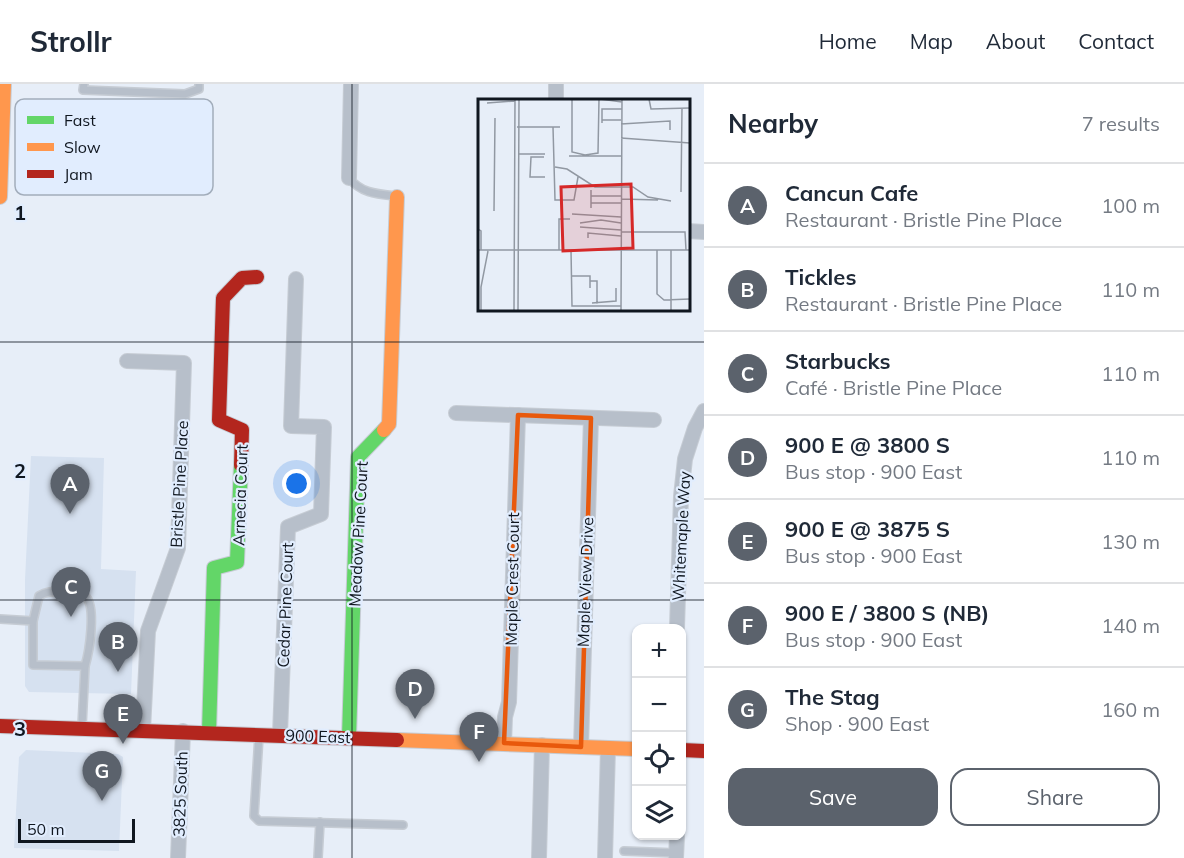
<!DOCTYPE html>
<meta charset="utf-8">
<style>
:root{--surface:#fff;--page:#f2f2f3;--text:#1f2937;--muted:#747a83;--line:#e0e1e3;--accent:#5b626c}
body{margin:0;font-family:Mulish,sans-serif;background:var(--page);color:var(--text)}
.controls{position:absolute;right:18px;bottom:18px;display:grid;overflow:hidden;border-radius:12px;box-shadow:0 2px 4px #0004}
.controls button{width:54px;height:54px;display:grid;place-items:center;padding:0;border:0;border-bottom:2px solid var(--line);background:var(--surface);color:var(--text);font:30px sans-serif}
.scale{position:absolute;left:18px;bottom:15px;width:117px;box-sizing:border-box;padding-left:6px;border:3px solid #101720;border-top:0;font-size:16px;line-height:21px;white-space:nowrap;color:#101720;-webkit-text-stroke:4px #e1edfe;paint-order:stroke}
.you{position:absolute;left:297px;top:400px;width:21px;height:21px;margin:-15px;border:4px solid #fff;border-radius:50%;background:#1a73e8;box-shadow:0 0 0 9px #1a73e833}
.badge{display:grid;place-items:center;width:39px;height:39px;border-radius:50%;background:var(--accent);color:#fff;font-size:20px;font-weight:700}
.pin{position:absolute;translate:-50% -50px;filter:drop-shadow(0 2px 3px #0008)}
.pin::after{content:'';position:absolute;top:32px;width:21px;height:18px;background:inherit;clip-path:polygon(0 0,100% 0,50% 100%)}
.list{margin:0;padding:0;list-style:none}
h2{display:flex;justify-content:space-between;align-items:center;height:78px;margin:0;padding:0 24px;font-size:26px}
h2 small{font-size:20px;font-weight:400;color:var(--muted)}
.list li{display:grid;grid-template-columns:39px 1fr auto;gap:18px;align-items:center;box-sizing:border-box;height:84px;padding:0 24px;border-top:2px solid var(--line)}
.list b{display:block;font-size:22px;white-space:nowrap}
.list p{margin:0;font-size:20px;white-space:nowrap;color:var(--muted)}
.list em{font-size:20px;font-style:normal;color:var(--muted)}
.actions{display:flex;gap:12px;padding:18px 24px}
.actions a{flex:1;padding:14px 0;border:2px solid var(--accent);border-radius:18px;text-align:center;font-size:21px;color:var(--accent)}
.actions .main{background:var(--accent);color:#fff}
.icon{flex:none;width:33px;height:33px;fill:none;stroke:currentColor;stroke-width:2;stroke-linecap:round;stroke-linejoin:round}
.map{position:relative;flex:none;width:704px;height:774px;overflow:hidden}
header{display:flex;align-items:center;gap:36px;box-sizing:border-box;height:84px;padding:0 30px;background:var(--surface);border-bottom:2px solid var(--line)}
header strong{font-size:28px}
nav{display:flex;gap:33px;margin-inline-start:auto;font-size:21px}
main{display:flex}
aside{flex:1;background:var(--surface)}
.map>svg:first-child{display:block}
</style>
<header>
<strong>Strollr</strong>
<nav><a>Home</a><a>Map</a><a>About</a><a>Contact</a></nav>
</header>
<main>
<div class="map">
<svg width="704" height="774" viewBox="0 0 704 774">
<rect width="100%" height="100%" fill="#e7eef8"/>
<g fill="#d6e1f0">
<path d="M31,372L104,374L101,485L136,487L131,610L29,608L25,602V496Z"/>
<path d="M26,666L118,670L123,673L119,767L14,764L19,673Z"/>
</g>
<g fill="none" stroke-linecap="round" stroke-linejoin="round">
<g stroke="#c6ccd4" stroke-width="10">
<g id="lane">
<path d="M84,0L83,6L185,10L199,5V0"/>
<path d="M349,94C361,109 376,110 395,112"/>
<path d="M0,535L33,537V581L85,582L82,642"/>
<path d="M33,537L39,512C48,506 56,508 67,508C72,508 80,508 85,512C97,521 89,569 85,582"/>
<path d="M259,652L254,732L259,737L403,741"/>
<path d="M624,767L676,769"/>
<path d="M318,774L320,738"/>
</g>
</g>
<g stroke="#c6ccd4" stroke-width="16">
<g id="street">
<path d="M556,16V0"/>
<path d="M349,94L351,0"/>
<path d="M688,147L704,148"/>
<path d="M127,277L184,279L178,464L148,547L143,646"/>
<path d="M456,329L654,336"/>
<path d="M677,544L681,412L685,375L695,344L704,327"/>
<path d="M280,650L288,443L321,430L324,343L291,342L296,195"/>
<path d="M504,659L505,633L509,618L518,331"/>
<path d="M581,663L591,334"/>
<path d="M178,774L183,647"/>
<path d="M539,774L542,661"/>
<path d="M605,774L608,664"/>
<path d="M676,774L677,752"/>
</g>
</g>
<g stroke="#c6ccd4" stroke-width="16">
<g id="fast">
<path d="M209,648L214,484L237,478L241,381"/>
<path d="M349,653L358,373L384,346"/>
</g>
</g>
<g stroke="#c6ccd4" stroke-width="16">
<g id="slow">
<path d="M0,113L4,0"/>
<path d="M384,346L389,340L397,113"/>
<path d="M397,656L636,665"/>
</g>
</g>
<g stroke="#c6ccd4" stroke-width="16">
<g id="jam">
<path d="M241,381L242,346L219,336L223,214L242,194L257,193"/>
<path d="M0,642L397,656"/>
<path d="M682,666L704,667"/>
</g>
</g>
<use href="#lane" stroke="#b7bfca" stroke-width="7"/>
<use href="#street" stroke="#b7bfca" stroke-width="14"/>
<use href="#fast" stroke="#63d668" stroke-width="14"/>
<use href="#slow" stroke="#ff974d" stroke-width="14"/>
<use href="#jam" stroke="#b3261e" stroke-width="14"/>
</g>
<path fill="none" stroke="#e8590c" stroke-width="4.5" stroke-linejoin="round" d="M518,331L591,334L581,663L504,659Z"/>
<path fill="none" stroke="#101720" stroke-width="1.5" stroke-opacity="0.55" d="M352,0V774M0,258H704M0,516H704"/>
<g text-anchor="middle" stroke-width="4.5" stroke-linejoin="round" paint-order="stroke">
<g font-size="16" fill="#101720" stroke="#e1edfe">
<text transform="translate(179 400) rotate(-87)" y="6">Bristle Pine Place</text>
<text transform="translate(240 411) rotate(-88)" y="6">Arnecia Court</text>
<text transform="translate(358 450) rotate(-87)" y="6">Meadow Pine Court</text>
<text transform="translate(681 452) rotate(-87)" y="6">Whitemaple Way</text>
<text transform="translate(512 495) rotate(-89)" y="6">Maple Crest Court</text>
<text transform="translate(585 498) rotate(-88)" y="6">Maple View Drive</text>
<text transform="translate(285 521) rotate(-88)" y="6">Cedar Pine Court</text>
<text transform="translate(318 652) rotate(2)" y="6">900 East</text>
<text transform="translate(180 710) rotate(-88)" y="6">3825 South</text>
</g>
</g>
<g transform="translate(478 15)">
<rect width="212" height="212" fill="#e7eef8"/>
<path fill="none" stroke="#9198a2" stroke-width="1.5" d="M94,0V53L107,56L120,54L121,0M122,0L144,3M171,0L173,10L212,9M9,4L37,2M124,21H143M124,24V10H144M143,25L192,22V31M39,28H82M75,28L77,101H96L100,78M143,39L212,44M41,55H67M91,57H143M66,58H53L52,78H67M77,68L89,70L117,88H155L170,98L193,102M113,91V109M203,93L204,9M113,97H143M143,100L180,101M113,104H143M16,112L17,19M94,115L143,118M102,124L123,121L143,124M102,128L143,131M0,130L3,132V151M144,133H207L208,151M110,139V134L143,137M0,151H212M81,151V120H92M93,151L94,207H143M179,151V195L186,201L212,200M193,151V211M94,177H112V189M112,182H119V205M114,204L138,202V189M3,211V188L10,152M36,211L37,0M40,211L41,0M143,211L144,0"/>
<path fill="#d62828" fill-opacity="0.15" stroke="#d62828" stroke-width="3" d="M153,85L155,149L85,152L83,88Z"/>
<rect width="212" height="212" fill="none" stroke="#101720" stroke-width="3"/>
</g>
<rect x="15" y="15" width="198" height="96" rx="9" fill="#e1edfe" stroke="#a2adbb" stroke-width="1.5"/>
<rect x="27" y="32" width="27" height="8" fill="#63d668"/>
<rect x="27" y="59" width="27" height="8" fill="#ff974d"/>
<rect x="27" y="86" width="27" height="8" fill="#b3261e"/>
<g font-size="16" fill="#101720">
<text x="64" y="42">Fast</text>
<text x="64" y="69">Slow</text>
<text x="64" y="96">Jam</text>
</g>
<g font-size="20" text-anchor="middle" font-weight="bold" fill="#101720" stroke="#e1edfe" stroke-width="4.5" stroke-linejoin="round" paint-order="stroke">
<text x="20" y="136">1</text>
<text x="20" y="394">2</text>
<text x="20" y="652">3</text>
</g>
</svg>
<div class="controls">
<button>+</button>
<button>−</button>
<button><svg class="icon" aria-label="locate" viewBox="0 0 24 24"><circle cx="12" cy="12" r="6"/><path d="M12 2v4M12 18v4M2 12h4M18 12h4"/></svg></button>
<button><svg class="icon" aria-label="layers" viewBox="0 0 24 24"><path d="M12 4l9 5-9 5-9-5zM3 14l9 5 9-5"/></svg></button>
</div>
<div class="scale">50 m</div>
<div class="you"></div>
<div class="pin badge" style="left:70px;top:430px">A</div>
<div class="pin badge" style="left:118px;top:588px">B</div>
<div class="pin badge" style="left:71px;top:533px">C</div>
<div class="pin badge" style="left:415px;top:635px">D</div>
<div class="pin badge" style="left:123px;top:660px">E</div>
<div class="pin badge" style="left:479px;top:678px">F</div>
<div class="pin badge" style="left:102px;top:717px">G</div>
</div>
<aside>
<h2>Nearby<small>7 results</small></h2>
<ul class="list">
<li><span class="badge">A</span><div><b>Cancun Cafe</b><p>Restaurant · Bristle Pine Place</p></div><em>100 m</em></li>
<li><span class="badge">B</span><div><b>Tickles</b><p>Restaurant · Bristle Pine Place</p></div><em>110 m</em></li>
<li><span class="badge">C</span><div><b>Starbucks</b><p>Café · Bristle Pine Place</p></div><em>110 m</em></li>
<li><span class="badge">D</span><div><b>900 E @ 3800 S</b><p>Bus stop · 900 East</p></div><em>110 m</em></li>
<li><span class="badge">E</span><div><b>900 E @ 3875 S</b><p>Bus stop · 900 East</p></div><em>130 m</em></li>
<li><span class="badge">F</span><div><b>900 E / 3800 S (NB)</b><p>Bus stop · 900 East</p></div><em>140 m</em></li>
<li><span class="badge">G</span><div><b>The Stag</b><p>Shop · 900 East</p></div><em>160 m</em></li>
</ul>
<div class="actions"><a class="main">Save</a><a>Share</a></div>
</aside>
</main>
